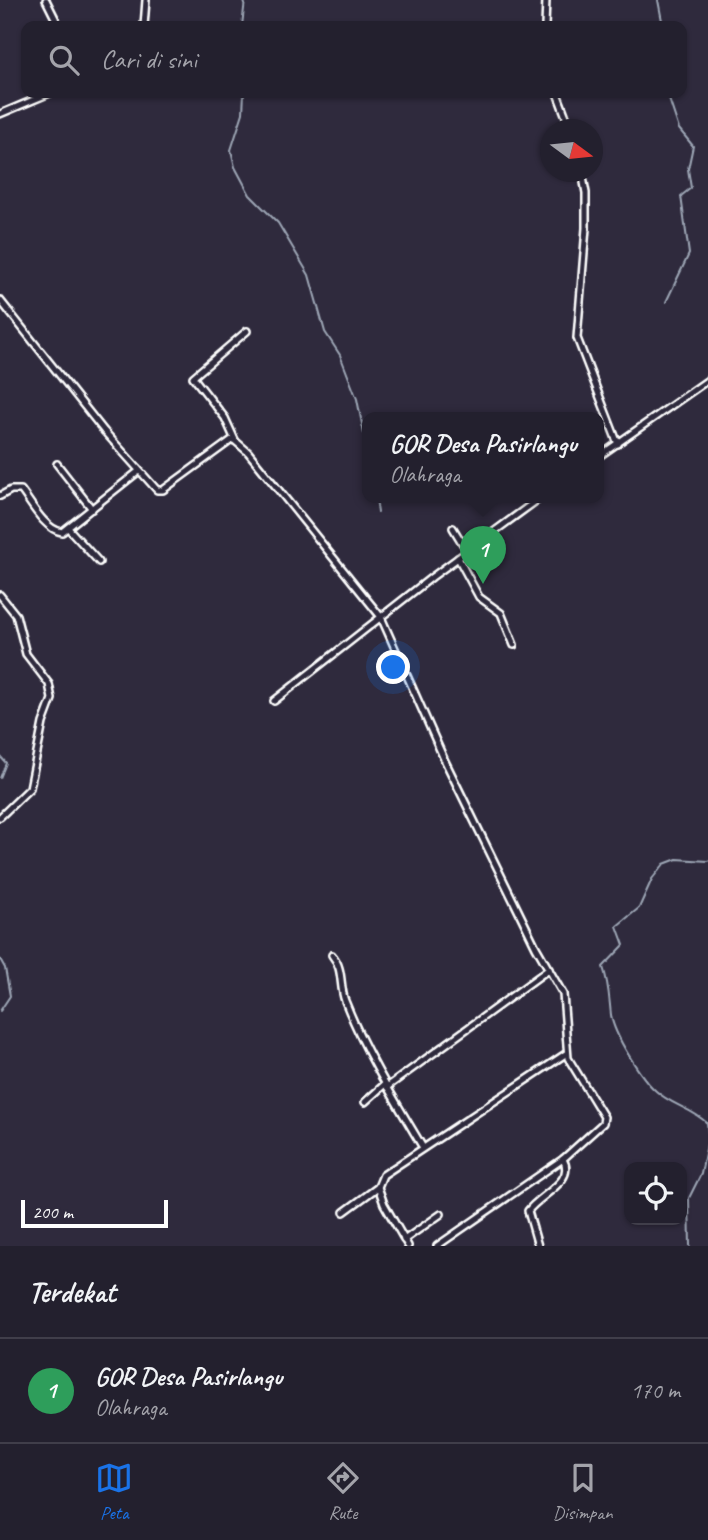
<!DOCTYPE html>
<html lang="id">
<style>
:root{--surface:#23202e;--page:#2b2836;--text:#f1f3f6;--muted:#a3a3aa;--line:#403e4a;--accent:#1a73e8}
body{margin:0;font-family:Caveat,sans-serif;background:var(--page);color:var(--text)}
.controls{position:absolute;right:21px;bottom:21px;display:grid;overflow:hidden;border-radius:14px;box-shadow:0 2px 5px #0004}
.controls button{width:63px;height:63px;display:grid;place-items:center;padding:0;border:0;border-bottom:2px solid var(--line);background:var(--surface);color:var(--text);font:35px sans-serif}
.compass{position:absolute;left:540px;top:119px;width:63px;height:63px;border-radius:50%;background:var(--surface);box-shadow:0 2px 5px #0004;rotate:105deg}
.scale{position:absolute;left:21px;bottom:18px;width:147px;box-sizing:border-box;padding-left:7px;border:4px solid #fff;border-top:0;font-size:19px;line-height:24px;white-space:nowrap;color:#fff;-webkit-text-stroke:5px #2f2a3d;paint-order:stroke}
.you{position:absolute;left:394px;top:668px;width:24px;height:24px;margin:-18px;border:5px solid #fff;border-radius:50%;background:#1a73e8;box-shadow:0 0 0 10px #1a73e833}
.badge{display:grid;place-items:center;width:46px;height:46px;border-radius:50%;background:var(--accent);color:#fff;font-size:23px;font-weight:700}
.pin{position:absolute;translate:-50% -58px;filter:drop-shadow(0 2px 4px #0008)}
.pin::after{content:'';position:absolute;top:37px;width:24px;height:21px;background:inherit;clip-path:polygon(0 0,100% 0,50% 100%)}
.popup{position:absolute;left:362px;top:412px;width:242px;height:91px;box-sizing:border-box;display:grid;place-content:center;border-radius:14px;background:var(--surface);filter:drop-shadow(0 2px 5px #0005);font-size:23px;white-space:nowrap;color:var(--muted)}
.popup b{font-size:26px;color:var(--text)}
.popup::after{content:'';position:absolute;left:50%;top:100%;margin-left:-14px;border:14px solid transparent;border-top-color:var(--surface)}
.list{margin:0;padding:0;list-style:none}
h2{display:flex;justify-content:space-between;align-items:center;height:91px;margin:0;padding:0 28px;font-size:30px}
h2 small{font-size:23px;font-weight:400;color:var(--muted)}
.list li{display:grid;grid-template-columns:46px 1fr auto;gap:21px;align-items:center;box-sizing:border-box;height:105px;padding:0 28px;border-top:2px solid var(--line)}
.list b{display:block;font-size:26px;white-space:nowrap}
.list p{margin:0;font-size:23px;white-space:nowrap;color:var(--muted)}
.list em{font-size:23px;font-style:normal;color:var(--muted)}
.icon{flex:none;width:38px;height:38px;fill:none;stroke:currentColor;stroke-width:2;stroke-linecap:round;stroke-linejoin:round}
.map{position:relative;flex:none;width:708px;height:1246px;overflow:hidden}
.search{position:absolute;background:var(--surface);box-shadow:0 2px 5px #0004;left:21px;right:21px;top:21px;height:77px;display:flex;align-items:center;gap:18px;box-sizing:border-box;padding:0 24px;border-radius:14px;color:var(--muted);font-size:26px}
.sheet{height:196px;background:var(--surface)}
nav{display:flex;justify-content:space-around;align-items:center;box-sizing:border-box;height:98px;border-top:2px solid var(--line);background:var(--surface);font-size:19px;color:var(--muted)}
nav a{display:grid;justify-items:center;gap:4px}
nav .on{color:var(--accent)}
.map>svg:first-child{display:block}
</style>
<div class="map">
<svg width="708" height="1246" viewBox="0 0 708 1246">
<rect width="100%" height="100%" fill="#2f2a3d"/>
<filter id="ink" filterUnits="userSpaceOnUse"><feTurbulence type="fractalNoise" baseFrequency=".0143" numOctaves="2"/><feDisplacementMap in="SourceGraphic" scale="14" xChannelSelector="R" yChannelSelector="G"/><feConvolveMatrix kernelMatrix="1 2 1 2 8 2 1 2 1" color-interpolation-filters="sRGB"/></filter>
<g filter="url(#ink)">
<g fill="none" stroke-linecap="round" stroke-linejoin="round">
<g stroke="#9ea7b6" stroke-width="2">
<path d="M658,0L663,26"/>
<path d="M242,26L245,0"/>
<path d="M244,93L243,113L231,150L235,167L250,195L278,223L309,275L325,332L340,355L357,399L368,454"/>
<path d="M666,302L689,254L681,196L691,188L688,169L693,146L679,129L667,93"/>
<path d="M376,498L378,513"/>
<path d="M0,756L6,763L0,778"/>
<path d="M708,861L677,859L664,864L652,879L639,908L617,926L624,945L603,967C609,984 609,998 611,1015C614,1035 641,1078 656,1091C671,1105 691,1108 707,1123L708,1134"/>
<path d="M0,959L5,968L10,996L0,1011"/>
<path d="M690,1246L689,1198L701,1174L708,1139"/>
</g>
<g stroke="#fff" stroke-width="10">
<g id="minor">
<path d="M46,0L59,26"/>
<path d="M144,26L146,0"/>
<path d="M545,26L546,0"/>
<path d="M557,93L571,130"/>
<path d="M0,114L50,93"/>
<path d="M582,172L586,193V228L577,338L618,444"/>
<path d="M0,300L104,431L157,490H163L233,439L248,452L381,617L444,759L536,947L563,994L568,1058L604,1117L603,1123L563,1159L437,1246"/>
<path d="M235,440L225,418L193,377L247,331"/>
<path d="M598,457L708,380"/>
<path d="M57,464L92,509"/>
<path d="M0,496L11,490H21C31,503 45,530 62,532L139,471"/>
<path d="M68,528L99,562"/>
<path d="M453,528L467,551"/>
<path d="M458,558L479,597L501,613L514,645"/>
<path d="M0,595L16,615L26,654L49,684L52,699L43,723L30,788L0,817"/>
<path d="M274,701L432,577L540,498"/>
<path d="M332,955C344,969 339,985 345,1001C365,1052 394,1099 422,1146"/>
<path d="M387,1087L549,969"/>
<path d="M365,1102L385,1084"/>
<path d="M344,1212L378,1187"/>
<path d="M404,1240L441,1214"/>
<path d="M408,1246L384,1204L378,1187L383,1175L567,1053"/>
<path d="M538,1246L528,1211C540,1194 576,1182 563,1159"/>
</g>
</g>
<use href="#minor" stroke="#2f2a3d" stroke-width="5"/>
</g>
</g>
</svg>
<div class="controls">
<button><svg class="icon" aria-label="locate" viewBox="0 0 24 24"><circle cx="12" cy="12" r="6"/><path d="M12 2v4M12 18v4M2 12h4M18 12h4"/></svg></button>
</div>
<svg class="compass" viewBox="-18 -18 36 36"><path d="M0-13l5 13h-10z" fill="#e53935"/><path d="M0 13l5-13h-10z" fill="#a3a3aa"/></svg>
<div class="scale">200 m</div>
<div class="you"></div>
<div class="pin badge" style="left:483px;top:584px;background:#2e9e5b">1</div>
<div class="popup"><b>GOR Desa Pasirlangu</b>Olahraga</div>
<div class="search"><svg class="icon" aria-label="search" viewBox="0 0 24 24"><circle cx="10" cy="10" r="6"/><path d="M15 15l6 6"/></svg>Cari di sini</div>
</div>
<section class="sheet">
<h2>Terdekat<small></small></h2>
<ul class="list">
<li><span class="badge" style="background:#2e9e5b">1</span><div><b>GOR Desa Pasirlangu</b><p>Olahraga</p></div><em>170 m</em></li>
</ul>
</section>
<nav>
<a class="on"><svg class="icon" aria-label="map" viewBox="0 0 24 24"><path d="M3 6l6-2 6 2 6-2v14l-6 2-6-2-6 2zM9 4v14M15 6v14"/></svg>Peta</a>
<a><svg class="icon" aria-label="directions" viewBox="0 0 24 24"><path d="M12 3l9 9-9 9-9-9zM9 14v-3h6M13 9l2 2-2 2"/></svg>Rute</a>
<a><svg class="icon" aria-label="saved" viewBox="0 0 24 24"><path d="M7 4h10v16l-5-4-5 4z"/></svg>Disimpan</a>
</nav>
